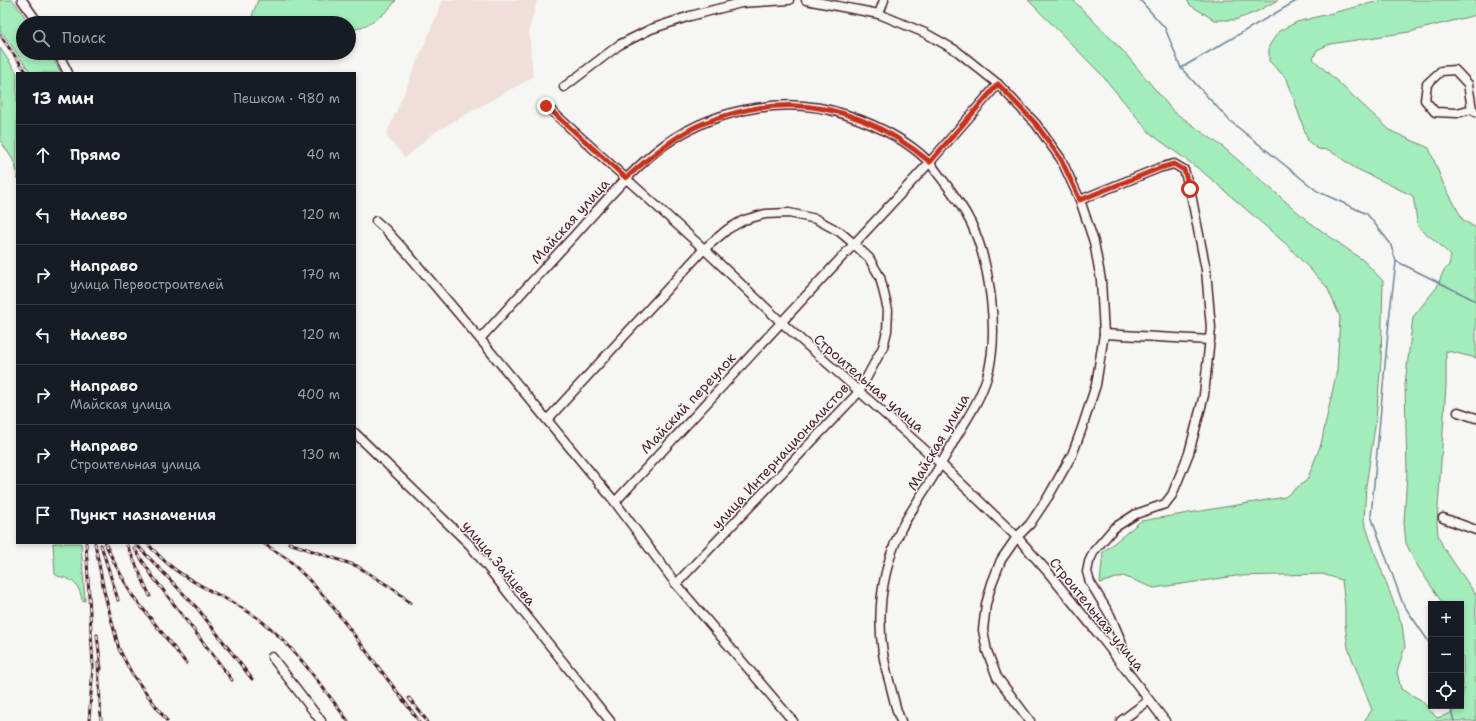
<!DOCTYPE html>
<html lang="ru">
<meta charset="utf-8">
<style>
:root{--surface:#171b24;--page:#20242c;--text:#f1f3f6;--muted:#9ea1a6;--line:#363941}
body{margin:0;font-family:"Shantell Sans",sans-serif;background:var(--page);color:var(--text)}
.controls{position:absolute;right:12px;bottom:12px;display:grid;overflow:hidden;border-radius:0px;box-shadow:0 2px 6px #0003}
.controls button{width:36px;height:36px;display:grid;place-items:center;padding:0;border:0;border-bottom:1px solid var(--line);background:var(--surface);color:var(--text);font:20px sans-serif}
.stop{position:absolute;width:12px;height:12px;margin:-9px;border:3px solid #c8321e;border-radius:50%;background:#fff}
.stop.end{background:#c8321e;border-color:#fff;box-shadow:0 1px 4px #0008}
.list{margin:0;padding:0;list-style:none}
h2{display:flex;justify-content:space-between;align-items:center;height:52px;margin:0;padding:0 16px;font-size:17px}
h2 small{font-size:13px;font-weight:400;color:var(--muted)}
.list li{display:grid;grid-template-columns:26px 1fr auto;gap:12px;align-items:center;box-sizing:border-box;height:60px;padding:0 16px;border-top:1px solid var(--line)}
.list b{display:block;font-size:15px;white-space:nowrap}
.list p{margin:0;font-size:13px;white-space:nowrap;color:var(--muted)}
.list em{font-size:13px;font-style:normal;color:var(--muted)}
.icon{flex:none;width:22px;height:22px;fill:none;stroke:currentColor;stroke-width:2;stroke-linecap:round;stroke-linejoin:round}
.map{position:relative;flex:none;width:1476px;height:721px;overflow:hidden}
.search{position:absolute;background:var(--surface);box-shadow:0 2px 6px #0003;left:16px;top:16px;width:340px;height:44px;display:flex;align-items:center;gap:10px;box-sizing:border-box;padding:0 14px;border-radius:22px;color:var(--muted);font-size:15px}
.panel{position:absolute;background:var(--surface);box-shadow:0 2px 6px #0003;left:16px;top:72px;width:340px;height:472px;border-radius:0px}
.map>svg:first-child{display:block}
</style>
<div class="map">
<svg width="1476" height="721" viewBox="0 0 1476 721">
<rect width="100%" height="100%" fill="#f6f6f2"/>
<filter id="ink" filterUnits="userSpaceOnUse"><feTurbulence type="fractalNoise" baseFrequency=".025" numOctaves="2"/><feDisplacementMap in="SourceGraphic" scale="8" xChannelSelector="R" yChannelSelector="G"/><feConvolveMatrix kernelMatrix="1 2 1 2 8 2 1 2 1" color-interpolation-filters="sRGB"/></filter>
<g filter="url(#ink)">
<path fill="#f0dedb" d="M443,0H537L529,31L533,77L435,132L405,158L386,136Z"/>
<g fill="#a3edbb" stroke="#768673">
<path d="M0,0H13L29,23H23V53H50L61,73H31L4,35L0,32Z"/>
<path d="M258,0H396C386,16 366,26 349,32V23H252L253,13Z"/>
<path d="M1028,0H1073L1124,52L1173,111L1223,147L1308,221L1364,261L1383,281L1381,361L1376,420L1366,486L1364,521L1376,556L1402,625L1405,647L1397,672L1401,689L1421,700L1437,718L1449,714L1461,706L1463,691V658L1461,651V604H1443L1415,562L1406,543L1404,523L1407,473L1405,384L1413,317L1437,287L1443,272L1449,265L1451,256L1438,243L1418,227L1413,196L1355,168L1329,150L1318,149L1308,141L1287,79L1269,61V46L1279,31L1297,22L1383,0H1476V15L1409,32L1330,44L1317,50L1313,59L1391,131L1429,148L1443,183L1463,220L1476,228V358L1452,352L1446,351V385L1437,523L1438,535L1443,547L1476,595V721H1364L1372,710L1348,648L1345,624V606L1342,580L1322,574L1236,576L1154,588L1123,576L1100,583L1103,552L1141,521L1285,497L1307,480L1321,444L1337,370L1340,317L1327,287L1286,244L1203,172L1151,134L1100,73Z"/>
<path d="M1187,0H1278L1256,12L1235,20H1214L1190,5Z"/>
<path d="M0,48L17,73V179L16,168L13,160L0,140Z"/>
<path d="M53,543H81L85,601L82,600C80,590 77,582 66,578C61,576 59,578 55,574Z"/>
</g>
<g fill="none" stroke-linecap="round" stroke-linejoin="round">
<g stroke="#698496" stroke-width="1.5">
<path d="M1140,0L1165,28L1181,68L1230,121L1317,191L1367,214L1390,243L1396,261L1476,301"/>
<path d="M1181,68L1298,0"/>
<path d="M1396,262L1390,311L1371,516L1403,604L1431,645"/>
<path d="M1450,706L1454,721"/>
</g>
<g stroke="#4a1f2b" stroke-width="11">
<g id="minor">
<path d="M22,0L38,23"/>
<path d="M806,0L879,14L925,33L957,51L998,84L1036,124L1061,159L1080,200L1094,242L1101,280L1104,334L1096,385L1082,428L1072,455L1048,497L1030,524L1017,537L1001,560L992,583L986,604L983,630L987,651L997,677L1030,721"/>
<path d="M879,14L884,0"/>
<path d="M58,53L68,73"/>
<path d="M564,87L619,45L651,29L690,16L741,3L789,0"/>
<path d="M546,106L704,249L781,322L941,464L1017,537L1047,571L1104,641L1165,721"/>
<path d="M1472,109L1457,113L1435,112L1425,100L1427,84L1441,71L1455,70L1468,84L1472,109L1476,112"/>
<path d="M1080,200L1159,168L1174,164L1184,170L1190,189L1206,270L1211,328L1204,395L1189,453L1172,495L1165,504L1136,514L1114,528L1094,551L1089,562L1087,572L1090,582L1110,615L1121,641L1126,669"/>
<path d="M376,221L385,229L407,253L480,339L615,502L676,584L793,721"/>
<path d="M1104,334L1210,340"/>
<path d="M480,339C511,305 542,270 574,236C600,207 625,177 655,152C707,110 784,93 847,115C876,125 906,139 928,161C933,166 937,173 942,179C953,193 963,207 971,223C990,263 1000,334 987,377C980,400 967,419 955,439C945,458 934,476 922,494C915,506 907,517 901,529C877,581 874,633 891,688C894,699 896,711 901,721"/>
<path d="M1458,412L1476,418"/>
<path d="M547,420L704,249L728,229L744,220L765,214L789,213L816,219L840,232L853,243L869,258L880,277L888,310L887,331L883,347L859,392L676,584"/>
<path d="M355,433L470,545L610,721"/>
<path d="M615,502L930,162L998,84"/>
<path d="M1443,518L1476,530"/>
<path d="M272,657L321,721"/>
<path d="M1121,721L1148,701"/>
</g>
</g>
<use href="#minor" stroke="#f6f6f2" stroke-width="8"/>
<g stroke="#4a1f2b" stroke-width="3">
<g id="rail">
<path d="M0,35L27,73"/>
<path d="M86,543L93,666L89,721"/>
<path d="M95,543L104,591L119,649L132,674L167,721"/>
<path d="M105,543L115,564L132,595L186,663"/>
<path d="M126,543L150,596"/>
<path d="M135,543L198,609L252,679"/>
<path d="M147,543C155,552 164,561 173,568C200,589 233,599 260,620C296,647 321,686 348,721"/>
<path d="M263,543L289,560L312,583L330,603L419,721"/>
<path d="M289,543L357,566L395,590L410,603"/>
<path d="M101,545L118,600"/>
<path d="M134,548L153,577L232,680"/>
<path d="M97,635L101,669"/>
<path d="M98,663L101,721"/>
<path d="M409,698L427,721"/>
</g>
</g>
<use href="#rail" stroke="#f6f6f2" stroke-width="1.5" stroke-dasharray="4.5" stroke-linecap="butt"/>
</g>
</g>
<g fill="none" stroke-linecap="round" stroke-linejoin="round" filter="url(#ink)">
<path stroke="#c8321e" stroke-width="5" d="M546,106L626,178C645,161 664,145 686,132C699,124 714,119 728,115C803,92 871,113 930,162L998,84L1036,124L1061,159L1080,200L1160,168L1174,164L1184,170L1190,189"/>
</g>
<g text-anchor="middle" stroke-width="3" stroke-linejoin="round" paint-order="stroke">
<g font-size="14" fill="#4a1f2b" stroke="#f6f6f2">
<text transform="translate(570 221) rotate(-48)" y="5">Майская улица</text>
<text transform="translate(869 383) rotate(41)" y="5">Строительная улица</text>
<text transform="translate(688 403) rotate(-47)" y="5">Майский переулок</text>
<text transform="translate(938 442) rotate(-60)" y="5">Майская улица</text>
<text transform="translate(780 456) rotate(-47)" y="5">улица Интернационалистов</text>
<text transform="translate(499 563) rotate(50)" y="5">улица Зайцева</text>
<text transform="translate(1097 614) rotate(51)" y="5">Строительная улица</text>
</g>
</g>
</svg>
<div class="controls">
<button>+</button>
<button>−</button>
<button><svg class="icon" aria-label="locate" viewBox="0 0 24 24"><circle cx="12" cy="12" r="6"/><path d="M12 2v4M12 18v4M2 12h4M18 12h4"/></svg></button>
</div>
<div class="stop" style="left:1190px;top:189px"></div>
<div class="stop end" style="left:546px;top:106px"></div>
<div class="search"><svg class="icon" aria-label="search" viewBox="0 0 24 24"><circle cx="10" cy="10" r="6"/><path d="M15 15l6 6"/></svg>Поиск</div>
<section class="panel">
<h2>13 мин<small>Пешком · 980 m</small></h2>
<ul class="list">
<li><svg class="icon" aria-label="ahead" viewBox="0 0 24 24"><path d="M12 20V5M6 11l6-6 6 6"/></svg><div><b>Прямо</b></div><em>40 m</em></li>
<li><svg class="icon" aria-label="left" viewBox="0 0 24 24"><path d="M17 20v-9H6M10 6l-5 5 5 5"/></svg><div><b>Налево</b></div><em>120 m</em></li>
<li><svg class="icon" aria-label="right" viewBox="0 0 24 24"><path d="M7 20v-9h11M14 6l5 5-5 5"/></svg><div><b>Направо</b><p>улица Первостроителей</p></div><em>170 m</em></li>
<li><svg class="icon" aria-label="left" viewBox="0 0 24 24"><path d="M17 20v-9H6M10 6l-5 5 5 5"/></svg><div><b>Налево</b></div><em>120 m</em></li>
<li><svg class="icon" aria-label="right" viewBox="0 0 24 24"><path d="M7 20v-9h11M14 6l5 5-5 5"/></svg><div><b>Направо</b><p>Майская улица</p></div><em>400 m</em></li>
<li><svg class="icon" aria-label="right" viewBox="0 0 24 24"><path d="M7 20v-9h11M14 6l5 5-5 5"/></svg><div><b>Направо</b><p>Строительная улица</p></div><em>130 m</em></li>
<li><svg class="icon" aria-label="arrive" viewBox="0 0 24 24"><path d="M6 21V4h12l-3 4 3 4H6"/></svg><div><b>Пункт назначения</b></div></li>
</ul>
</section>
</div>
